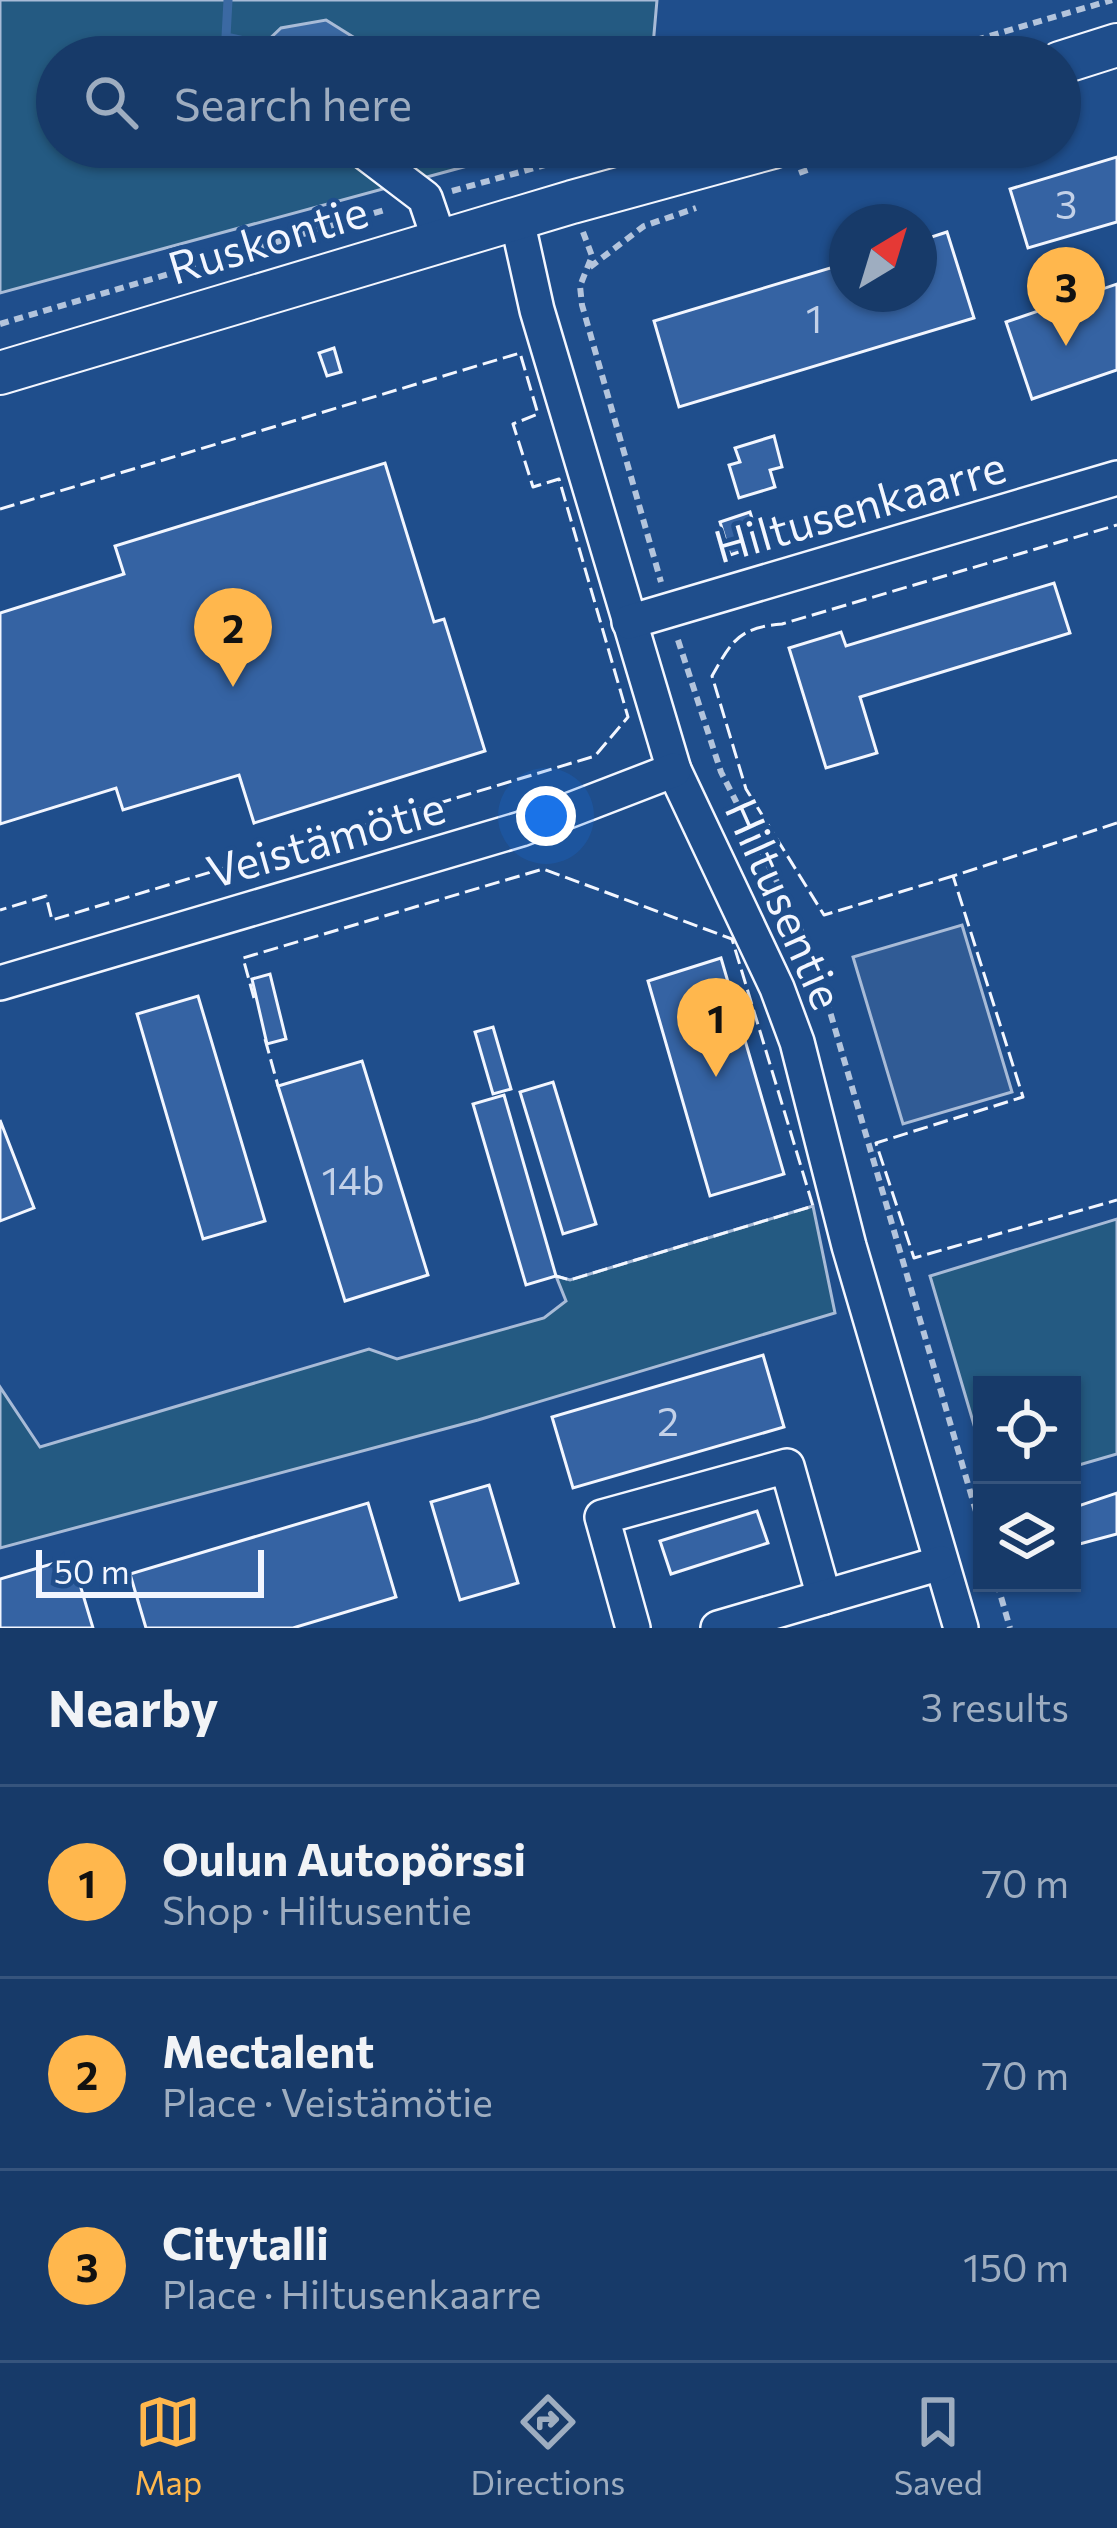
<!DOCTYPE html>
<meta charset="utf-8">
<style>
:root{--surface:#173a69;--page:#244571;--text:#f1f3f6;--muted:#9eadc0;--line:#36547d;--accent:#ffb74d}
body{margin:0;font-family:Commissioner,sans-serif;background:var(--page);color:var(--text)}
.controls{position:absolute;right:36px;bottom:36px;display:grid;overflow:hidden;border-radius:0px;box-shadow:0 3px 9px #0004}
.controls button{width:108px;height:108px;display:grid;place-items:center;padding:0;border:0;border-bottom:3px solid var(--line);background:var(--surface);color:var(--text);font:60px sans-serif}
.compass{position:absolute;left:829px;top:204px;width:108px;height:108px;border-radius:50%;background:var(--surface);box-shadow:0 3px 9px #0004;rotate:38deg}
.scale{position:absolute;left:36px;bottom:30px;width:228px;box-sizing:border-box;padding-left:12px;border:6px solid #f2f6ff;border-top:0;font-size:33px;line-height:42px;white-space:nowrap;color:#f2f6ff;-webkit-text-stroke:9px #1f4e8c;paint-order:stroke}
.you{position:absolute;left:546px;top:816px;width:42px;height:42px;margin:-30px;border:9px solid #fff;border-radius:50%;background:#1a73e8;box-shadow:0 0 0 18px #1a73e833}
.badge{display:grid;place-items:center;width:78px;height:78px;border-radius:50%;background:var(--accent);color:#111;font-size:39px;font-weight:700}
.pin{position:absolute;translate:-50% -99px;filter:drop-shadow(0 3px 6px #0008)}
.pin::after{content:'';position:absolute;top:63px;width:42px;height:36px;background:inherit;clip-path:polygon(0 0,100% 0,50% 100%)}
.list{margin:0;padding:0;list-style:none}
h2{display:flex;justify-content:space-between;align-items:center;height:156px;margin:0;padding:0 48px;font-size:51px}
h2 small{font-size:39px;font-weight:400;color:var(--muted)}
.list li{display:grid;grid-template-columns:78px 1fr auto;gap:36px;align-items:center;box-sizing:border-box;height:192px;padding:0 48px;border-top:3px solid var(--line)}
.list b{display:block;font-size:45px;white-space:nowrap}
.list p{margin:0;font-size:39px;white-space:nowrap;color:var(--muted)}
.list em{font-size:39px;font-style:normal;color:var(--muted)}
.icon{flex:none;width:66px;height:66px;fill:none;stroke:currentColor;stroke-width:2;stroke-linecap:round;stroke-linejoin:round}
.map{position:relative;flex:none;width:1117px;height:1628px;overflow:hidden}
.search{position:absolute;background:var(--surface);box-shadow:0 3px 9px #0004;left:36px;right:36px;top:36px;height:132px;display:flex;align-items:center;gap:30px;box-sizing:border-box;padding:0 42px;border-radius:66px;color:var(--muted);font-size:45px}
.sheet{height:732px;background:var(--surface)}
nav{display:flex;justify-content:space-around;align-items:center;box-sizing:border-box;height:168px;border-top:3px solid var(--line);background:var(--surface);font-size:33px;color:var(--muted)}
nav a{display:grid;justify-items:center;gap:6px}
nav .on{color:var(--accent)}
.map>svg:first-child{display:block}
</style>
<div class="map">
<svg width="1117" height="1628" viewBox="0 0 1117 1628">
<rect width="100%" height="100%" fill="#1f4e8c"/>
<g fill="#245a82" stroke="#a8bbd7" stroke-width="3">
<path d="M0,0H657L652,57H384L264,45L273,57H57V147L431,150V147H537L0,293Z"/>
<path d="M813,1206L835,1313L478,1420L0,1548V1387L40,1447L369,1349L397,1359L544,1318L566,1301L556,1276L570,1280Z"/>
<path d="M1117,1219V1454L1072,1467V1385H982V1452L930,1276Z"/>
</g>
<path fill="#305b95" stroke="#a8bbd7" stroke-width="3" d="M962,925L1012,1092L903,1124L853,957Z"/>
<path fill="#3b69a3" stroke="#a8bbd7" stroke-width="3" d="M326,20L382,55L384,57H273L263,45L281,28Z"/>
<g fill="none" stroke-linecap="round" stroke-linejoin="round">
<path stroke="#3b69a3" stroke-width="9" d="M228,0L226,37L263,45"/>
</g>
<g fill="#3563a3" stroke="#f2f6ff" stroke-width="3">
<path d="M1117,157V222L1028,248L1010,189Z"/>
<path d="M947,232L974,318L679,407L654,321L847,263V294H919V241Z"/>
<path d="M1117,284V370L1032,399L1006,322Z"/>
<path d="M334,348L341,372L327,376L319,353Z"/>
<path d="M774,436L782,467L770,470L775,487L739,498L729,465L740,462L735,448Z"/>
<path d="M385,463L434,622L444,619L485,751L254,823L239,775L123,810L116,788L0,824V613L124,574L115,546Z"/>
<path d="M750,512L760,545L730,555L720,522Z"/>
<path d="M1054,583L1070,633L860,697L877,753L826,768L789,648L841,632L846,646Z"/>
<path d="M721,958L784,1174L710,1196L648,981Z"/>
<path d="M270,974L286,1039L267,1044L252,979Z"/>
<path d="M198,996L265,1221L203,1239L137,1014Z"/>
<path d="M493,1027L511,1089L493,1094L475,1032Z"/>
<path d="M362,1061L428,1275L345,1301L278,1086Z"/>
<path d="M553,1082L596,1224L563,1234L520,1092Z"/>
<path d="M504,1095L556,1276L526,1285L473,1104Z"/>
<path d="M0,1120L34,1208L0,1221Z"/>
<path d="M763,1355L784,1427L573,1488L552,1417Z"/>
<path d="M489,1485L518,1583L460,1600L431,1502Z"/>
<path d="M1117,1493V1534L1072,1546V1508Z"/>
<path d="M368,1503L396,1597L293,1628H146L130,1574Z"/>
<path d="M757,1511L768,1543L671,1574L660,1541Z"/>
<path d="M72,1558L93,1628H0V1579Z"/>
</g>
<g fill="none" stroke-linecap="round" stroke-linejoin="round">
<g stroke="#f2f6ff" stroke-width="38">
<g id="minor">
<path d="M358,147L425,198L440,242"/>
<path d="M517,220L537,310L674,770L777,988L797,1042L849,1246L961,1628"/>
<path d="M629,622L1117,478"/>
<path d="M0,983L521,829L674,770"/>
<path d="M633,1628L602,1517L787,1466L824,1597"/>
<path d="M718,1628L941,1563"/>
</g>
</g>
<g stroke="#f2f6ff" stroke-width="46">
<g id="major">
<path d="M1060,63L1117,45"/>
<path d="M0,373L572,202L773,147"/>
</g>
</g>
<g stroke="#b3c4dc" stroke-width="6" stroke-dasharray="9 6" stroke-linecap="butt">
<path d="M918,57L1112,0"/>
<path d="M799,173L813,168"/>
<path d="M452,191L610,147"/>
<path d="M583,232L592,256L580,286L582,305L661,582"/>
<path d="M590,267L644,226L696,208"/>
<path d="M0,324L388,209"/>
<path d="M678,640L721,772L798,923L819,974L982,1532"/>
<path d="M997,1583L1010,1628"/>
</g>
<use href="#minor" stroke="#1f4e8c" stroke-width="33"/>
<use href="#major" stroke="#1f4e8c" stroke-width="42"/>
<g stroke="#f2f6ff" stroke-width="3" stroke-dasharray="15 6" stroke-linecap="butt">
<path d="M0,509L520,353L538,414L513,424L533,487L559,479L628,717L595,756L52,920L46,896L0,910"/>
<path d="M1117,823L953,876L1023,1097L876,1143L914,1258L1117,1200"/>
<path d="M953,876L824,915L746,789L712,676C733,639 739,628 782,624L1117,525"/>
<path d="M254,998L243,958L543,869L732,939L813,1206L570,1280L556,1276"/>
<path d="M265,1039L278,1086"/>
</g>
</g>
<g text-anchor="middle" stroke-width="9" stroke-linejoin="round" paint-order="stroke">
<g font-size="39" fill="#c3d1e8">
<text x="1066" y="219">3</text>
<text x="814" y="333">1</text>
<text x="353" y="1195">14b</text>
<text x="668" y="1436">2</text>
</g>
<g font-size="45" fill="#f2f6ff" stroke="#1f4e8c">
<text transform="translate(268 240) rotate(-17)" y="16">Ruskontie</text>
<text transform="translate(860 507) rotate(-16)" y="16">Hiltusenkaarre</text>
<text transform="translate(326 840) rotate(-16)" y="16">Veistämötie</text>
<text transform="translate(784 904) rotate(66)" y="16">Hiltusentie</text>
</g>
</g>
</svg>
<div class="controls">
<button><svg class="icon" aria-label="locate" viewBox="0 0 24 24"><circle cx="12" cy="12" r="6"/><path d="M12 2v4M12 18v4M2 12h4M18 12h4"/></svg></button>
<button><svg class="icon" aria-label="layers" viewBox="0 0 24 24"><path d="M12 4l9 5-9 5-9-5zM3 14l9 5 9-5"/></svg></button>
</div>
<svg class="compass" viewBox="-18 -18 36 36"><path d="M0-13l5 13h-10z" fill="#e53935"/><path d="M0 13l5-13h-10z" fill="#9eadc0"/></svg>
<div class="scale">50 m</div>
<div class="you"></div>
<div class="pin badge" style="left:716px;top:1077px">1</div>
<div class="pin badge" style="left:233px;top:687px">2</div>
<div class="pin badge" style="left:1066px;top:346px">3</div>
<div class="search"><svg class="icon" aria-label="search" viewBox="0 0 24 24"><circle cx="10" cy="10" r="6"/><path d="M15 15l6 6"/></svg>Search here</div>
</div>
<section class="sheet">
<h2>Nearby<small>3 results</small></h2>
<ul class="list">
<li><span class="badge">1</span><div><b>Oulun Autopörssi</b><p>Shop · Hiltusentie</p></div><em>70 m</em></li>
<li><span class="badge">2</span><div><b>Mectalent</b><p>Place · Veistämötie</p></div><em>70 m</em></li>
<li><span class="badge">3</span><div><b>Citytalli</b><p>Place · Hiltusenkaarre</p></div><em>150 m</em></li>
</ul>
</section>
<nav>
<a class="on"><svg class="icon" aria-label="map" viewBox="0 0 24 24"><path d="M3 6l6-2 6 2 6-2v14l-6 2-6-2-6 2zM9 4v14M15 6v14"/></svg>Map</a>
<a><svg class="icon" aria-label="directions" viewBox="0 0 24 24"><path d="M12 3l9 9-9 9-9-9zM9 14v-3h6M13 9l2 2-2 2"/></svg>Directions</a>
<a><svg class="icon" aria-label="saved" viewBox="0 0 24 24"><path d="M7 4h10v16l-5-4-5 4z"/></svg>Saved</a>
</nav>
